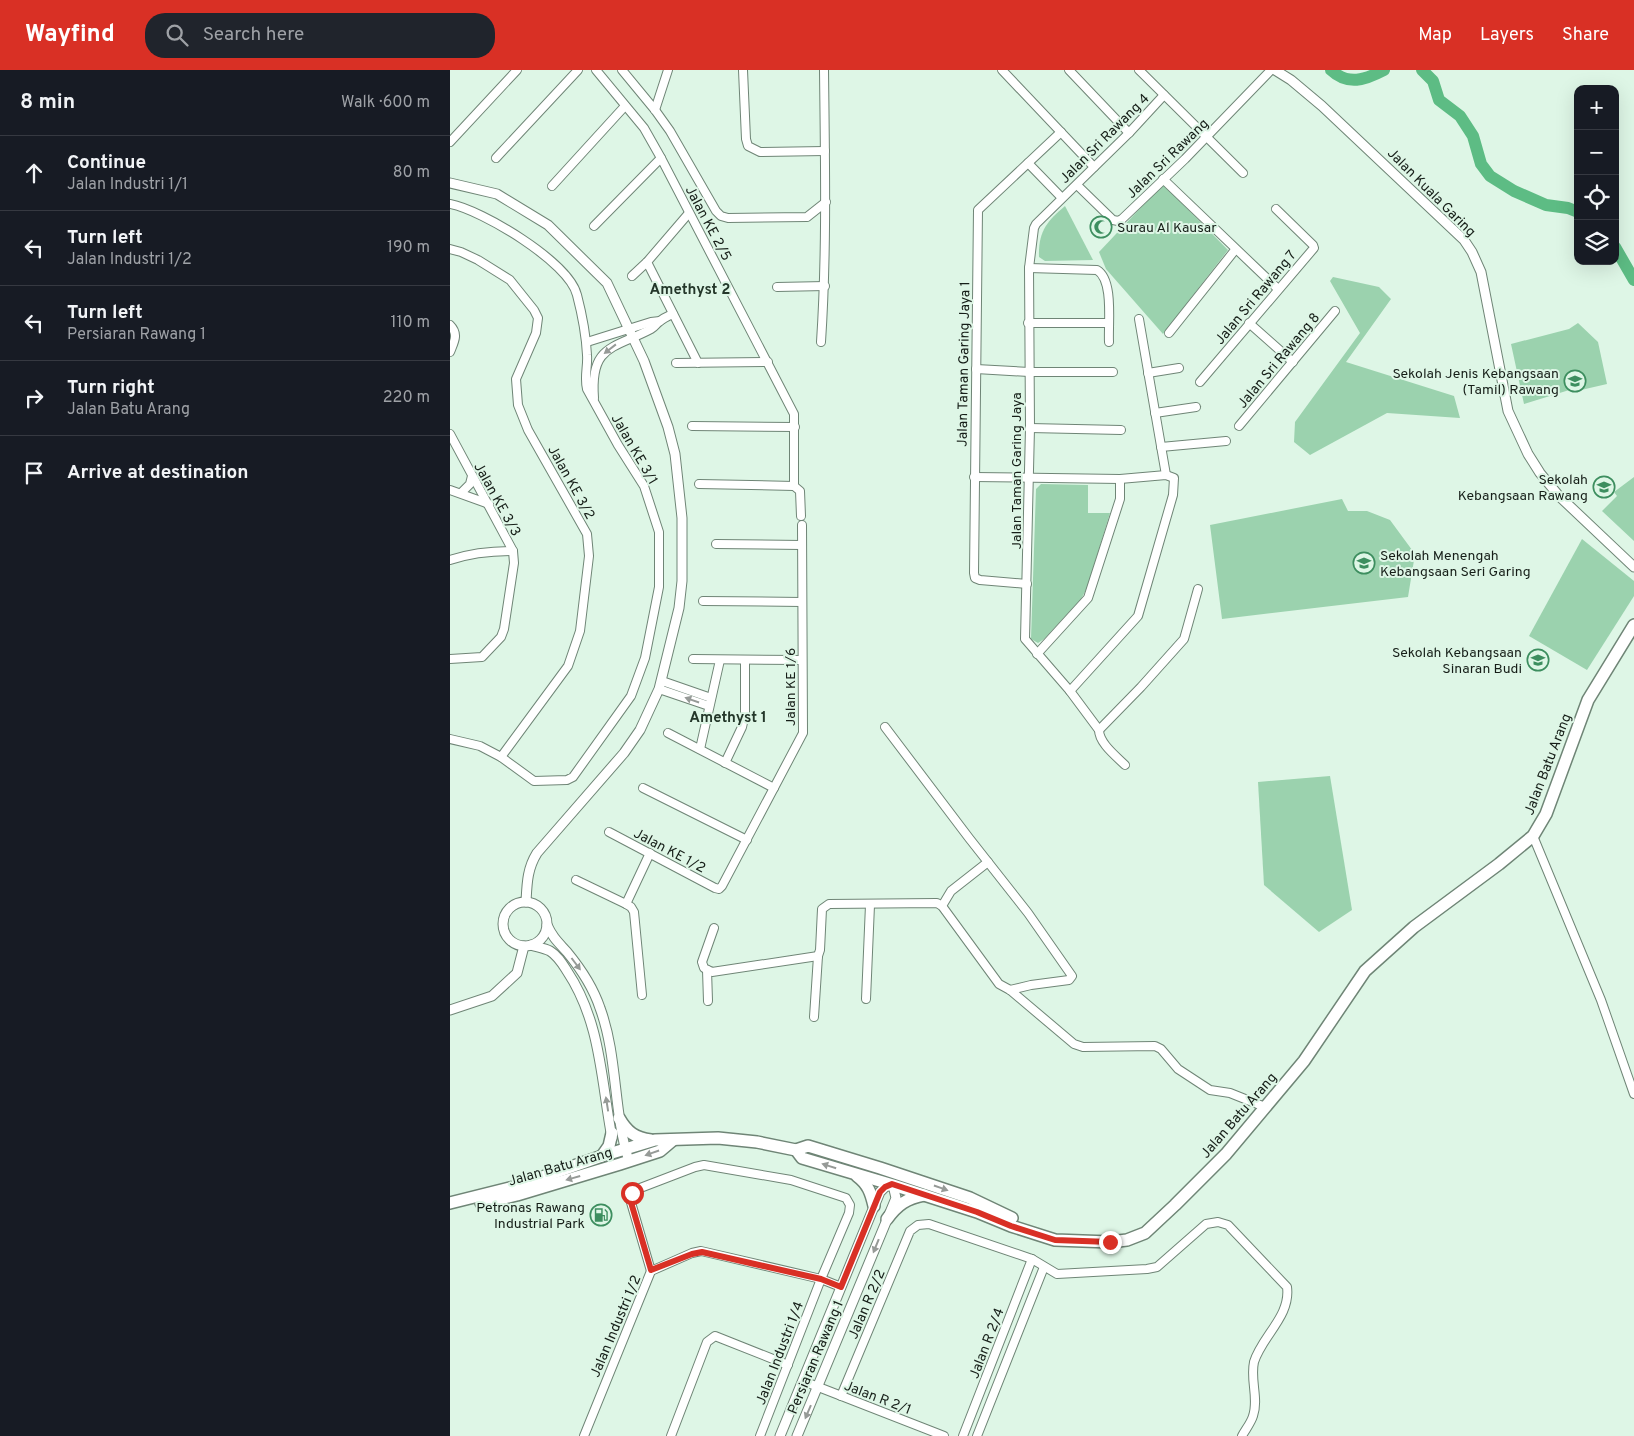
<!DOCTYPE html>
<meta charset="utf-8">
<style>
:root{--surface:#171b24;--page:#20242c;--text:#f1f3f6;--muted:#9ea1a6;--line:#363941;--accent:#d93025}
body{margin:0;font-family:Overpass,sans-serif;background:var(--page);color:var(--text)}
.controls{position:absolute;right:15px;top:15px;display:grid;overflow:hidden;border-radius:10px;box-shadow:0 5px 20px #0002}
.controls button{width:45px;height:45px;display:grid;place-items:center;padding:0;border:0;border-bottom:1px solid var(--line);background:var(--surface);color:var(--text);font:25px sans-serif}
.stop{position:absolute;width:15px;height:15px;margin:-11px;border:4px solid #d93025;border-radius:50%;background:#fff}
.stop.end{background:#d93025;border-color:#fff;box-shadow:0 1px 5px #0008}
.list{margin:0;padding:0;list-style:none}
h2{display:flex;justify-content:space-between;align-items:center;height:65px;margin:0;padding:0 20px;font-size:21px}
h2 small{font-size:16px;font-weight:400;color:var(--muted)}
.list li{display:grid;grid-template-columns:32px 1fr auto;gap:15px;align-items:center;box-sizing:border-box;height:75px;padding:0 20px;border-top:1px solid var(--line)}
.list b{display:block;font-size:19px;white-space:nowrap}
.list p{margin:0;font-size:16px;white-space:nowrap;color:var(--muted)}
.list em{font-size:16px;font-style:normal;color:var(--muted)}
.icon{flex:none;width:28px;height:28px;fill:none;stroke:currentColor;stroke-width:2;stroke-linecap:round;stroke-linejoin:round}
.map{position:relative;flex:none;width:1184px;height:1366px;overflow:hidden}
header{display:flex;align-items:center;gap:30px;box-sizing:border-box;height:70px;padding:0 25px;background:var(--accent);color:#fff}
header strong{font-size:24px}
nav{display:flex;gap:28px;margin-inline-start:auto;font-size:18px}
.search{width:350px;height:45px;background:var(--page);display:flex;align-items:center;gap:12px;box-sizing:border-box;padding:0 18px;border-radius:20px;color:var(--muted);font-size:19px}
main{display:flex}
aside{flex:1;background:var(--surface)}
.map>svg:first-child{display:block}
</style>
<header>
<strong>Wayfind</strong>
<div class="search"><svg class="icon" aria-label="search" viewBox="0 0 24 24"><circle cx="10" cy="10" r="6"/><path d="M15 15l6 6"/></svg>Search here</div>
<nav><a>Map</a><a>Layers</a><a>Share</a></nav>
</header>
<main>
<aside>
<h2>8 min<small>Walk · 600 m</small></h2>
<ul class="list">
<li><svg class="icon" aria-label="ahead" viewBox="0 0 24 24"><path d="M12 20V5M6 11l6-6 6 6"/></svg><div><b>Continue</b><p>Jalan Industri 1/1</p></div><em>80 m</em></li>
<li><svg class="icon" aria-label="left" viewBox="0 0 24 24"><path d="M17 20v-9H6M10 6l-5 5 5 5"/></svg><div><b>Turn left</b><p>Jalan Industri 1/2</p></div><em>190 m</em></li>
<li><svg class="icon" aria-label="left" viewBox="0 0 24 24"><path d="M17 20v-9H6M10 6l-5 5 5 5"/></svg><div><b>Turn left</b><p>Persiaran Rawang 1</p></div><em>110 m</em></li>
<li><svg class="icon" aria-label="right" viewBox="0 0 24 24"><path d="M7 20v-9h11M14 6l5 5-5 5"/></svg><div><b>Turn right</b><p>Jalan Batu Arang</p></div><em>220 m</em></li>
<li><svg class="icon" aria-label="arrive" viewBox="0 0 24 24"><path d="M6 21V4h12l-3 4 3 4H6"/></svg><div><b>Arrive at destination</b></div></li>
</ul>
</aside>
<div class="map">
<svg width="1184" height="1366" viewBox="0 0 1184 1366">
<rect width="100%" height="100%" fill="#def6e6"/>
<g fill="#9bd2ae">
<path d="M713,114L778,180L713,264L656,199L649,182Z"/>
<path d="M615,136L643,190L595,191L589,187C588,162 597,151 615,136Z"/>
<path d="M883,207L929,217L941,229L896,292L1004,326L1010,348L937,343L860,385L844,372L845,352L910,263L880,211Z"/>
<path d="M1128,253L1148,272L1157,314L1131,320L1129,317L1074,334L1061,274L1119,259Z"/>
<path d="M1184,407V471L1152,441L1167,426L1164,422Z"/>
<path d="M591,414L638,415V443H660L637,518L631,529L594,569L588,573L581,569L586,419Z"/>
<path d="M892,429L898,441H917L940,450L965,484L958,527L772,549L760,455Z"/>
<path d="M1132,469L1184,511V526L1137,600L1079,566Z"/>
<path d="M880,706L902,840L869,862L814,815L808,712Z"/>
</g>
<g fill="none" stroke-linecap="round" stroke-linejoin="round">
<g stroke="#5dbc84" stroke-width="12">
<path d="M881,0C898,16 915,10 934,0"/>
<path d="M972,0L983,11L989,30L1010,46L1023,66L1031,94L1040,106L1064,121L1096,135L1118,138L1128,142"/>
<path d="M1165,177L1184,210"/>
</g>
<g stroke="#6f8576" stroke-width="10">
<g id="minor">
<path d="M146,0L194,58L211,88L344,344V416"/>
<path d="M172,0L205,40L220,61L266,141L271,146L278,148L357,147L376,132"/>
<path d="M293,0L296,69L298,76L310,82L375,81"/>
<path d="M552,0L644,97"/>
<path d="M619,0L679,63"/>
<path d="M689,0L793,103"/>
<path d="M205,40L218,0"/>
<path d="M0,72L67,0"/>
<path d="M46,88L128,0"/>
<path d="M578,93L612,128"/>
<path d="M713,109L828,219"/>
<path d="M627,115L663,150L668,151L672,149L735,89L821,0"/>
<path d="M102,116L175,36"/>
<path d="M0,134C32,140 119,192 127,225C132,244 136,265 137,285C138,296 134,307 137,319L168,375L194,416L209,462V517L195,588L181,626L123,707L117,710L84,711L51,687L30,676L0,669"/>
<path d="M144,156L211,88"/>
<path d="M0,179L11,182L28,190L60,210L84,240L88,248L86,263L66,309L68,335L78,360L137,464L139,486L130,561L118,596L51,687"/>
<path d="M197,192L248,293"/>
<path d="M579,198L647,200C664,210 658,254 659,272"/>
<path d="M182,206L197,192L239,143"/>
<path d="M327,217L375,216"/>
<path d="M689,249L716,405"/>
<path d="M578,253H658"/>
<path d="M799,253L843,292"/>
<path d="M0,255C9,264 4,272 0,282"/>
<path d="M719,263L785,180"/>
<path d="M137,272L201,252L210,251"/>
<path d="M371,272C377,181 375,91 374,0"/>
<path d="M226,293L318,292"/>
<path d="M526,299L579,302H663"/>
<path d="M698,303L729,298"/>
<path d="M750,312L864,178L863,175L826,139"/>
<path d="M144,328C140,275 163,279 201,259C205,257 206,254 209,252C213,248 218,246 223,244"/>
<path d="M705,343L746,337"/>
<path d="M242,356L345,357"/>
<path d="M789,356L885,241"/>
<path d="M580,358L671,360"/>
<path d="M0,364L63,481L64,493L54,559L51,567L32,587L0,589"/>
<path d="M711,377L776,371"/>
<path d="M524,407L670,409L716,405L724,408L723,425L688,546L620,621"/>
<path d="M249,414L344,416"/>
<path d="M344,416L350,421L351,446"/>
<path d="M0,420L39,434"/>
<path d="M11,423L20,414L22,406"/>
<path d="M266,474L352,475"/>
<path d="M0,490C21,483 40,481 63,481"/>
<path d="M577,514L530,510L525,508L524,503L528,140L611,62"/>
<path d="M253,531L352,532"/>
<path d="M587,584L638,528L670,429V409"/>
<path d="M243,589L352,590"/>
<path d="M212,611L261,628"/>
<path d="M209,619L259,636"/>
<path d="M435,657L519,768L578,843L622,906L619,910L581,915L560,920"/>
<path d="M649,660L691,617L734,569L748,519"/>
<path d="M218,663L324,718"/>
<path d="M250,679L270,590"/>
<path d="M275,693L292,657L295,644V590"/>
<path d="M675,695C666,686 649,673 649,660L620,621L575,569L580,358L579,198L584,158L586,154L679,63L714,25"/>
<path d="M193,718L297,770"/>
<path d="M159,762L265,818L269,819L272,816L353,663L352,455"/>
<path d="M1083,766L1151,930L1184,1024"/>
<path d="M126,810L176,834L181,837L184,842L192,925"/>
<path d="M176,834L200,783"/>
<path d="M492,836L501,821L538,792"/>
<path d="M264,858L252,892L254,898L262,902L368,886"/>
<path d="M257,900L258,931"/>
<path d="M416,929L420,835"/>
<path d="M364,947L368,886L370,880L372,839L379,834L487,833L492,836L549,914L560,920L624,974L633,977L705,976L711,979L728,999L760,1020L780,1023L815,1037"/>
<path d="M201,1201L180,1129L185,1120L245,1097L254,1095L341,1110L396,1128L400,1135L399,1143L371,1209L310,1366"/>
<path d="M353,1311L494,1366"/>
<path d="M391,1326L460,1161L468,1155L479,1154L582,1189L607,1204L697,1199L707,1197L756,1154L768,1152L778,1155L837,1217C841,1246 812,1266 804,1292C800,1310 809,1329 803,1346C801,1353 795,1360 792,1366"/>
<path d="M134,1366L201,1201L242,1183L251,1181L371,1209L391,1217"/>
<path d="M221,1366L257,1272L265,1266L338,1295"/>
<path d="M513,1366L582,1189"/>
<path d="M527,1366L594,1197"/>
</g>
</g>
<g stroke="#6f8576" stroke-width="11">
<g id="tertiary">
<path d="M825,0L841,10L872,36L1014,170L1022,182L1031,202L1058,341L1078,384L1090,403L1109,426L1184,497"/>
<path d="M0,113L47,124L98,155L157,213L194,291L218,357L225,384L232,448V511L229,538L209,619L190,660L174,683L87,783C77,799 77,814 76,832"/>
<circle cx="75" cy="854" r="22"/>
<path d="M97,855C103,868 108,872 117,882C131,899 143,917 150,938C168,987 163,1042 179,1091"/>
<path d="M81,875C87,877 94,878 100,881C108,886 112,893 117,901C151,952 151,1010 162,1068"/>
<path d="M0,940L42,926L67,903L74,876"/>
<path d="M330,1366L430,1122L435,1117L443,1115L446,1128L347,1366"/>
</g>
</g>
<g stroke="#6f8576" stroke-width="14">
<g id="primary">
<path d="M169,1048C177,1062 185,1068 201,1070"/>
<path d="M346,1080L358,1076L430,1098L520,1128L562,1148"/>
<path d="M152,1086L159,1076L162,1063"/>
<path d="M407,1106C418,1114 421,1123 424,1136"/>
<path d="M0,1133L64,1117L152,1086L205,1070L268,1068L307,1072L346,1080L352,1088L443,1115L527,1142L561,1156L605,1170L660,1172L677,1170L695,1163L725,1135L776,1084L854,991L915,901L964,857L1049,794L1083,766L1096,744L1138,630L1184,555"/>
<path d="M31,1133L67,1125L170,1094L210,1081L223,1070"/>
<path d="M437,1149C447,1135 457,1128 474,1125"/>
</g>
</g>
<use href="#minor" stroke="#fff" stroke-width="8"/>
<use href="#tertiary" stroke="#fff" stroke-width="9"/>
<use href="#primary" stroke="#fff" stroke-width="11"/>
</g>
<defs><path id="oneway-solid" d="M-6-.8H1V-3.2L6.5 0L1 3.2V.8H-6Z" transform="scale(1.25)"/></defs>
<g fill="#969a97">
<use href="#oneway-solid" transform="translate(160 279) rotate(142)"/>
<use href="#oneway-solid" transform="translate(242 630) rotate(-161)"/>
<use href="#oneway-solid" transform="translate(126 894) rotate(53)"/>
<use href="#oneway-solid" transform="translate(157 1034) rotate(-99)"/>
<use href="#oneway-solid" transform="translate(202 1083) rotate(161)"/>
<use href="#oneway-solid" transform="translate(379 1096) rotate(-163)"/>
<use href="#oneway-solid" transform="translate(123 1108) rotate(164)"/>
<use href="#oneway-solid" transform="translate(491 1118) rotate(19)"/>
<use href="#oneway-solid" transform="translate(426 1176) rotate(112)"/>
<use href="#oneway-solid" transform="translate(358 1342) rotate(113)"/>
</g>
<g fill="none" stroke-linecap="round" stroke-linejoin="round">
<path stroke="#d93025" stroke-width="6" d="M182,1123L180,1129L201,1200L242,1184L252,1182L371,1209L391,1217L430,1122L435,1117L442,1114L527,1142L561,1156L605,1170L660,1172"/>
</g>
<defs>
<g id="mosque-ring" transform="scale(1.125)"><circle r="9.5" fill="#def6e6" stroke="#3d8e5f" stroke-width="1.5"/><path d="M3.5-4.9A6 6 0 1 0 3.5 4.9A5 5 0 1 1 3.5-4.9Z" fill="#3d8e5f"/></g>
<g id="school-ring" transform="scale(1.125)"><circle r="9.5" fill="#def6e6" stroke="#3d8e5f" stroke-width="1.5"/><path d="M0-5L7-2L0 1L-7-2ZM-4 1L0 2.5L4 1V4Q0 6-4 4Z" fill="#3d8e5f"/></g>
<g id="fuel-ring" transform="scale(1.125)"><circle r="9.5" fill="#def6e6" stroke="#3d8e5f" stroke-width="1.5"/><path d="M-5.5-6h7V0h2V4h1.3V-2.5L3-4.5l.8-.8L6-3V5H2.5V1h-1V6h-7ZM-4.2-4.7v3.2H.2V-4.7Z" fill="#3d8e5f"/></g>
</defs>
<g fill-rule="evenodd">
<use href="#mosque-ring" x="651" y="157"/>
<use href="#school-ring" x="1125" y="311"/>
<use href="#school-ring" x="1154" y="417"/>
<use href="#school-ring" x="914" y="493"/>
<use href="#school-ring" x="1088" y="590"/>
<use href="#fuel-ring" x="151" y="1145"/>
</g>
<g text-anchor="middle" stroke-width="4" stroke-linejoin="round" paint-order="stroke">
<g font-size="14" fill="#161e18" stroke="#def6e6">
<text transform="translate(654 68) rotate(-45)" y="5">Jalan Sri Rawang 4</text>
<text transform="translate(717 88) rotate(-44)" y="5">Jalan Sri Rawang</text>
<text transform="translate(982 122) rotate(45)" y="5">Jalan Kuala Garing</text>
<text transform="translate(259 153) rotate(62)" y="5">Jalan KE 2/5</text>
<text transform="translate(805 227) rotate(-50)" y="5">Jalan Sri Rawang 7</text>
<text transform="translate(828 290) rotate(-50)" y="5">Jalan Sri Rawang 8</text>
<text transform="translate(513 294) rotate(-89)" y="5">Jalan Taman Garing Jaya 1</text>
<text transform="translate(185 379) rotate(60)" y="5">Jalan KE 3/1</text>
<text transform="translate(566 401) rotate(-90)" y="5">Jalan Taman Garing Jaya</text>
<text transform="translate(122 412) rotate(61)" y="5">Jalan KE 3/2</text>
<text transform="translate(48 429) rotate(61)" y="5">Jalan KE 3/3</text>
<text transform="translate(340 617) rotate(-90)" y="5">Jalan KE 1/6</text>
<text transform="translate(1097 694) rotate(-69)" y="5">Jalan Batu Arang</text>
<text transform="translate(220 780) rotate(28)" y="5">Jalan KE 1/2</text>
<text transform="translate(788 1045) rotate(-49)" y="5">Jalan Batu Arang</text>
<text transform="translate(110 1096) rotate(-16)" y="5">Jalan Batu Arang</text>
<text transform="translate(416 1234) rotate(-67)" y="5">Jalan R 2/2</text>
<text transform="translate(165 1256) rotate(-67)" y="5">Jalan Industri 1/2</text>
<text transform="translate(536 1273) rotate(-69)" y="5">Jalan R 2/4</text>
<text transform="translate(329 1283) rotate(-69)" y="5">Jalan Industri 1/4</text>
<text transform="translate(365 1287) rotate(-67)" y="5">Persiaran Rawang 1</text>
<text transform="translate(428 1327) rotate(21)" y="5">Jalan R 2/1</text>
</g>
<g font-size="14" fill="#161e18" stroke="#def6e6" text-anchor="end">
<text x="667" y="162" text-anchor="start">Surau Al Kausar</text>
<text x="1109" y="308">Sekolah Jenis Kebangsaan<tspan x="1109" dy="16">(Tamil) Rawang</tspan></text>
<text x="1138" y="414">Sekolah<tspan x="1138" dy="16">Kebangsaan Rawang</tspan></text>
<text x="930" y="490" text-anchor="start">Sekolah Menengah<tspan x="930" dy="16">Kebangsaan Seri Garing</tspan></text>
<text x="1072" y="587">Sekolah Kebangsaan<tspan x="1072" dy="16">Sinaran Budi</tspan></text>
<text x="135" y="1142">Petronas Rawang<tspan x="135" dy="16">Industrial Park</tspan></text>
</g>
<g font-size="15" font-weight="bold" fill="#24372a" stroke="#def6e6">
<text x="240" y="224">Amethyst 2</text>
<text x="278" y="652">Amethyst 1</text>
</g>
</g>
</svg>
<div class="controls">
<button>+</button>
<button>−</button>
<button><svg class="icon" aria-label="locate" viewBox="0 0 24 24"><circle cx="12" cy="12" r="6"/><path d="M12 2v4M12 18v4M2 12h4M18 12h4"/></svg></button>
<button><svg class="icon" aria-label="layers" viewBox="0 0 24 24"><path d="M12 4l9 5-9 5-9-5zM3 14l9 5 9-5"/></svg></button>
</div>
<div class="stop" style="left:182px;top:1123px"></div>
<div class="stop end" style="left:660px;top:1172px"></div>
</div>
</main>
